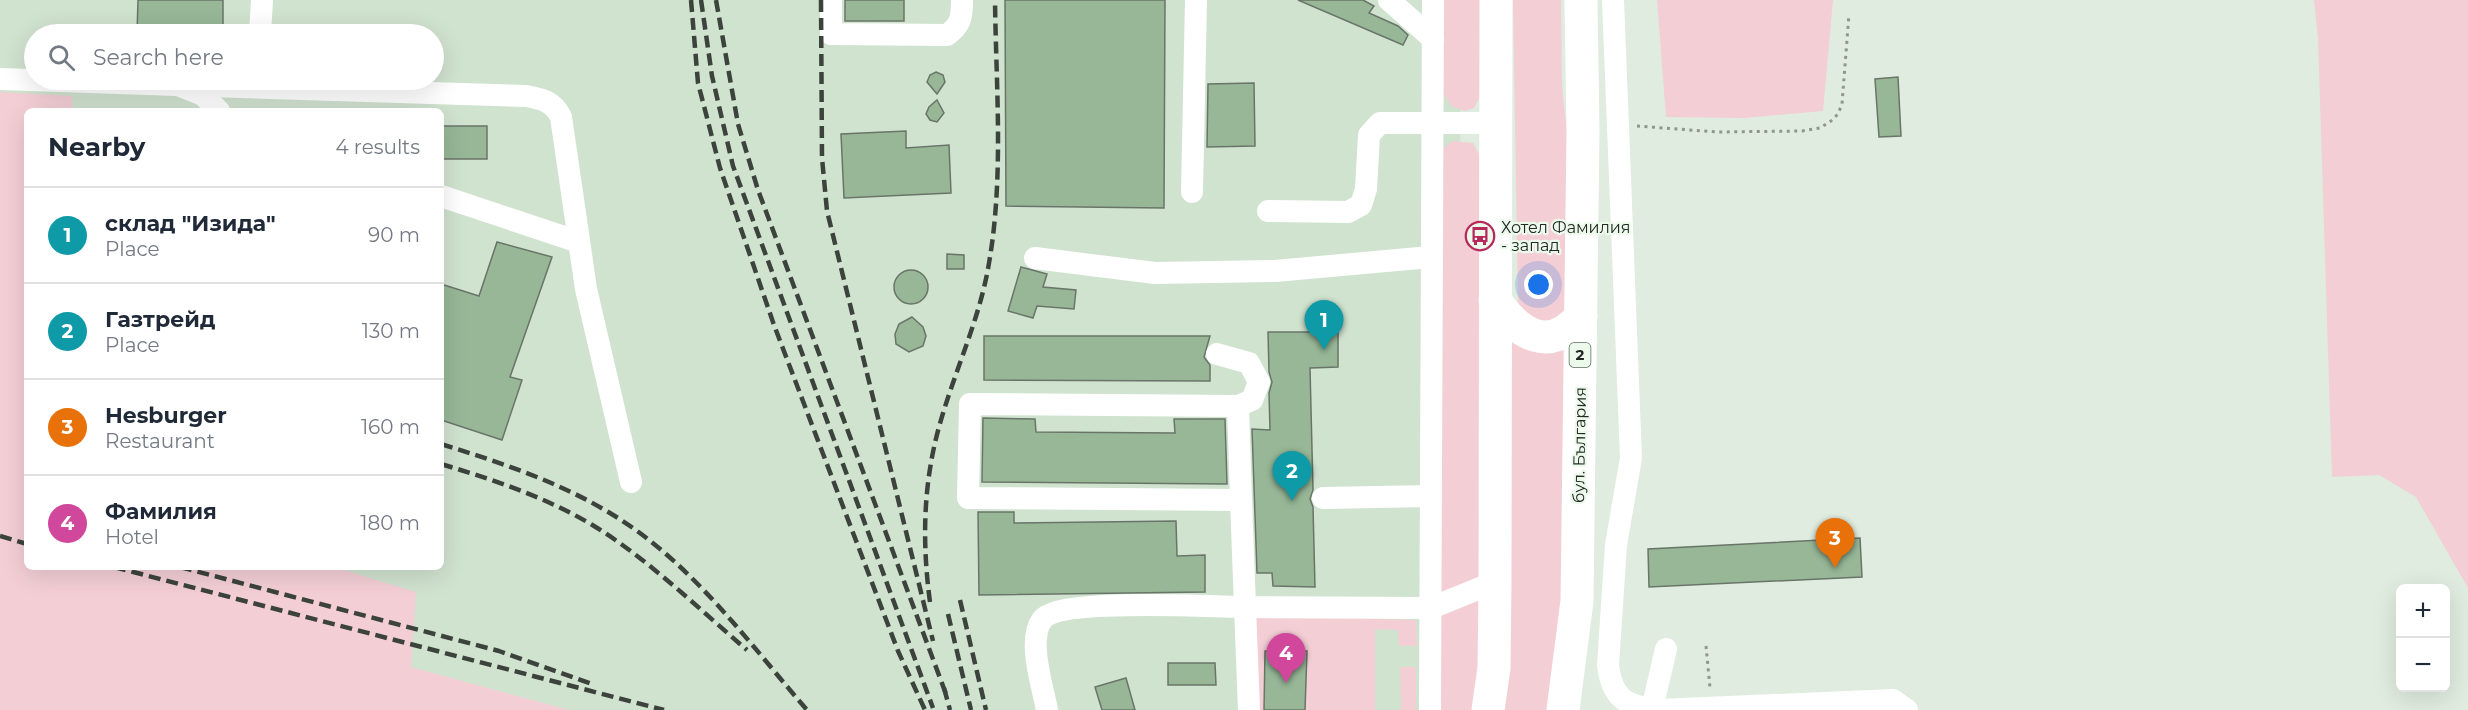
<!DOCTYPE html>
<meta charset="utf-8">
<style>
:root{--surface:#fff;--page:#f2f2f3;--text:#1f2937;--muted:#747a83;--line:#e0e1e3;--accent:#1a73e8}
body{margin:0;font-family:Montserrat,sans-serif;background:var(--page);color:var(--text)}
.controls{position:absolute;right:18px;bottom:18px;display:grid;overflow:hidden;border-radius:9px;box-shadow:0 6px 24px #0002}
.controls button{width:54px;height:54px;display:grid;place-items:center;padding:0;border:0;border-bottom:2px solid var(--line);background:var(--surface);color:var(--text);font:30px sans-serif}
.you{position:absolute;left:1539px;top:285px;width:21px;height:21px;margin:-15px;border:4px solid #fff;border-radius:50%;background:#1a73e8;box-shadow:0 0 0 9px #1a73e833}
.badge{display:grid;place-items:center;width:39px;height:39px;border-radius:50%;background:var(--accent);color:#fff;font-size:20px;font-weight:700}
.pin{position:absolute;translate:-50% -50px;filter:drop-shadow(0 2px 3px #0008)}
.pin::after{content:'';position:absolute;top:32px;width:21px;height:18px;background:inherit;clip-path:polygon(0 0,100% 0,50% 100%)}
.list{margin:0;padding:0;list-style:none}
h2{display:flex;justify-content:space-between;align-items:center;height:78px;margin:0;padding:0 24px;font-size:26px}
h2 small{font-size:20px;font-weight:400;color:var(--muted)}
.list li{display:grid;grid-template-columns:39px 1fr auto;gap:18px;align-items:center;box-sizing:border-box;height:96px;padding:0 24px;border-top:2px solid var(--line)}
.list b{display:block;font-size:22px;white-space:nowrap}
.list p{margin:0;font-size:20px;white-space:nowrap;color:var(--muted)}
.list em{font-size:20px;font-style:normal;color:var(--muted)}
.icon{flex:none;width:33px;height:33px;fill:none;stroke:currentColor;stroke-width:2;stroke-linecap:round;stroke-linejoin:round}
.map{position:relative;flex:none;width:2468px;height:710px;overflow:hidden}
.search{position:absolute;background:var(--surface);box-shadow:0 6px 24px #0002;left:24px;top:24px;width:420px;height:66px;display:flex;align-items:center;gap:15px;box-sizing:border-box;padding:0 21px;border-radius:33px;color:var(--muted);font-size:22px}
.panel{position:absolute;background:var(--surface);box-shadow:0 6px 24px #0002;left:24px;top:108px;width:420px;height:462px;border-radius:9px}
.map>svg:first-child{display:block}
</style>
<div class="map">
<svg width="2468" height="710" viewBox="0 0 2468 710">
<rect width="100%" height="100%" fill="#dfecdf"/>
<path fill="#d0e3cf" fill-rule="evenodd" d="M0,0H1461L1459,420L1454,710H569L38,567H441V111H27L0,557ZM34,34H434V80H34Z"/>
<g fill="#f3ced5">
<path d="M1438,0H1480V97L1474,108L1465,111L1451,106L1438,84Z"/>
<path d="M1513,0H1561L1562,86L1571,171L1569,310L1544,330L1518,305Z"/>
<path d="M1657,0H1833L1823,111L1744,118L1666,117Z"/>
<path d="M2314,0H2468V588L2416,497L2379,475L2332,477L2318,38Z"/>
<path d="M0,92L72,96L73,111H27V567H334L416,592L411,667L569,710H0Z"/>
<path d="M1452,141L1473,143L1479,154V304L1486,578L1433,594L1440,151Z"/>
<path d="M1510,333L1571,339L1568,564L1554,710H1498Z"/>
<path d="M1476,595L1486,601L1479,710H1436L1435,617Z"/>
<path d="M1253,615L1416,620L1417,646H1399L1398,630L1375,629V710H1256Z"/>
<path d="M1400,667H1416V710H1401Z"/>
</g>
<g fill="#97b797" stroke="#697569" stroke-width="1.5">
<path d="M138,0H223V34H137Z"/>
<rect x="845" y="0" width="59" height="21"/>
<path d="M1005,0H1165L1164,208L1006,206Z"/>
<path d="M1298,0H1363L1374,6L1369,13L1398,26L1408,35L1403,45Z"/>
<path d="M936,72L943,75L945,82L937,94L927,82L930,75Z"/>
<path d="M1898,77L1901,136L1879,137L1875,79Z"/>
<path d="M1254,83L1255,146L1207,147L1208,84Z"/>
<path d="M937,100L944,113L937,122L930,120L926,114L929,107Z"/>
<rect x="441" y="126" width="46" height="33"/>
<path d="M906,131V148L949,145L951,193L844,198L841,134Z"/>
<path d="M497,242L552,257L510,377L522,380L502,440L441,420V284L479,296Z"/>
<path d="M947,254L964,255V269H947Z"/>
<path d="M1021,267L1047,274L1043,287L1076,290L1074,309L1037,306L1033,318L1008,311Z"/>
<circle cx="911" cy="287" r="17"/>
<path d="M912,317L923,327L926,336L923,346L909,352L896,344L895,334L899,324Z"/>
<path d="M1268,332H1338V367L1310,368L1313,490L1310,499L1313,507L1315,587L1273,586L1272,573H1257L1252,429L1270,430L1269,393L1272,382L1269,372Z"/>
<path d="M984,336H1210L1204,357L1210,365V381L984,380Z"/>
<path d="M983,418L1035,419L1036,432L1175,433L1174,419H1225L1227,484L982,482Z"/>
<path d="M978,512H1014V523L1176,521L1177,556L1205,555V592L979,595Z"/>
<path d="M1860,538L1862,577L1649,587L1648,549Z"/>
<path d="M1265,651H1307L1305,710H1264Z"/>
<path d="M1168,663H1215L1216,685H1168Z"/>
<path d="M1126,678L1135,710H1102L1095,687Z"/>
</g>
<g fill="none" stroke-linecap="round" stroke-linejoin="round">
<g stroke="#8e978e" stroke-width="3" stroke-dasharray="3 4.5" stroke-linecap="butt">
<path d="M1637,126L1717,132L1802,131L1820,128L1831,121L1838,114L1842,104L1849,14"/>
<path d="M1706,646L1710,688"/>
</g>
<g stroke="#fff" stroke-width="22">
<path d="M831,0V34L947,35C961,25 962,17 962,0"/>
<path d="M1389,0L1433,39"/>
<path d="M1613,0L1631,458L1616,545L1608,665C1612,699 1626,706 1659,710L1893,700L1907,710"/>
<path d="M260,34L262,0"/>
<path d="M0,79L178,85L203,95L219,111"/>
<path d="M178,85L526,96C542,99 553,101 561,117L586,289L631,482"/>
<path d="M1192,192L1196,0"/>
<path d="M441,196L579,242"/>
<path d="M1268,211L1348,212L1361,205L1366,189L1369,135L1380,123H1495"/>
<path d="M1035,258L1155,273L1275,271L1430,257"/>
<path d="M1217,354L1249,363L1259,382L1252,400L1238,406L970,404L968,498L1241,500L1238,406"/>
<path d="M1323,498L1430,496"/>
<path d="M1241,500L1245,607L1431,608L1495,582"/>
<path d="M1652,709L1666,649"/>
<path d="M1047,710C1043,688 1027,640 1042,620C1059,597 1211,607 1245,607L1249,710"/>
<path d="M1430,710L1433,0"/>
</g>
<g stroke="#fff" stroke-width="33">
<path d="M1495,300C1518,334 1550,355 1581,316"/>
<path d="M1488,710L1494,668L1495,582L1496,0"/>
<path d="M1563,710L1577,601L1583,131L1581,0"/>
</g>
<g stroke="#3c423c" stroke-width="4.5" stroke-dasharray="12 6" stroke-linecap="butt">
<path d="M691,0L698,83L720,168L774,325L898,651L925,710"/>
<path d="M701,0L712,76L733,166L933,708"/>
<path d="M716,0L738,124L758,190L946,694"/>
<path d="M821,0L822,158L827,211L933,641"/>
<path d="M441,444C502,463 563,483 618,518C694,566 749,643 807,710"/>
<path d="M441,464C494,480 546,497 594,526C648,559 699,609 747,650"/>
<path d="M0,536L27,544"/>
<path d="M114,567L664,710"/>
<path d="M180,567L499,651L592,684"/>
<path d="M960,600L986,710"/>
<path d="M930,602C922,543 923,485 939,427C954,372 980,319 989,263C1004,177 996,87 995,0"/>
<path d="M948,614L971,710"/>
<path d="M944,688L950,710"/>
</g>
</g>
<defs>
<g id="bus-ring" transform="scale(1.5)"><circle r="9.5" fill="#ecfaec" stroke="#b7295a" stroke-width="1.5"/><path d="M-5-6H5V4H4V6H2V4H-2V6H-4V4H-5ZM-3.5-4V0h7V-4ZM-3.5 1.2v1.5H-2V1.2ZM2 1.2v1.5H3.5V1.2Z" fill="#b7295a"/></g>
</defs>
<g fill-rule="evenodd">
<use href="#bus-ring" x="1480" y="236"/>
</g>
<g text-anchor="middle" stroke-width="4.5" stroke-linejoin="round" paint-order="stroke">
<rect fill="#ecfaec" stroke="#5f675f" stroke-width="1.5" x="1569.5" y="343" width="21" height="24" rx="4.5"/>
<g font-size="15" font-weight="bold" fill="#232823">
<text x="1580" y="360">2</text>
</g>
<g font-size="16" fill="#232823" stroke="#ecfaec" text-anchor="start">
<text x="1501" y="233">Хотел Фамилия<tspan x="1501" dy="18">- запад</tspan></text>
</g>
<g font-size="16" fill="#232823" stroke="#ecfaec">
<text transform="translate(1579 445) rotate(-89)" y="6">бул. България</text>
</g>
</g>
</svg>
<div class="controls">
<button>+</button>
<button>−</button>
</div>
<div class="you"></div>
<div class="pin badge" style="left:1324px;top:350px;background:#0f9aa8">1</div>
<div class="pin badge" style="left:1292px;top:501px;background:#0f9aa8">2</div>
<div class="pin badge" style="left:1835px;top:568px;background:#e8710a">3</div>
<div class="pin badge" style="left:1286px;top:683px;background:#d1479c">4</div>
<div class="search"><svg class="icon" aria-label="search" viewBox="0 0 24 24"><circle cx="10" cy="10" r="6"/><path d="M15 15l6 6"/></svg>Search here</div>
<section class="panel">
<h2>Nearby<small>4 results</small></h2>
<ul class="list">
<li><span class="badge" style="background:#0f9aa8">1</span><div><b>склад &quot;Изида&quot;</b><p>Place</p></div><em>90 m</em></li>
<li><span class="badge" style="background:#0f9aa8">2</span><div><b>Газтрейд</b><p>Place</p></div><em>130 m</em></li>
<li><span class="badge" style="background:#e8710a">3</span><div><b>Hesburger</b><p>Restaurant</p></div><em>160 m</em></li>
<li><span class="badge" style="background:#d1479c">4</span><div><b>Фамилия</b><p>Hotel</p></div><em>180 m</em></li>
</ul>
</section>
</div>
